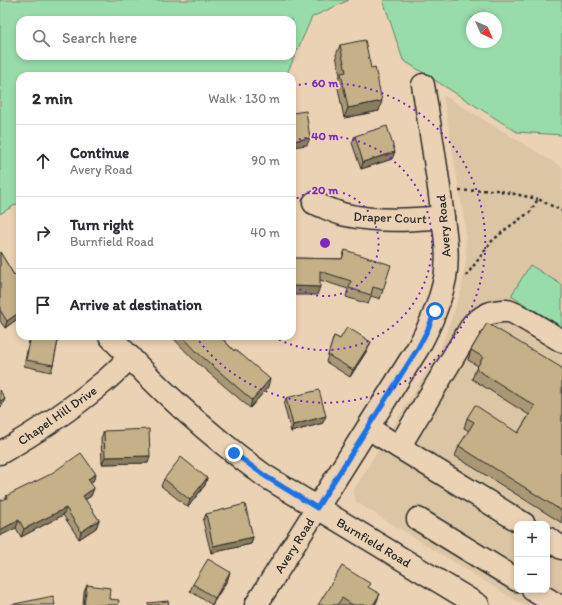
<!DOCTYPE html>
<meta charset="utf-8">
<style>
:root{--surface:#fff;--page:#f7f7f7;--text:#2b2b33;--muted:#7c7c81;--line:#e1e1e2}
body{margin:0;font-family:Itim,sans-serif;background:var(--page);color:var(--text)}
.controls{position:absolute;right:12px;bottom:12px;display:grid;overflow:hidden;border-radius:8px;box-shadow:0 2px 6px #0003}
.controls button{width:36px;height:36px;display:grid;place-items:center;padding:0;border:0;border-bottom:1px solid var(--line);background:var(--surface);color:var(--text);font:20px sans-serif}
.compass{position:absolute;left:466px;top:12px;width:36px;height:36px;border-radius:50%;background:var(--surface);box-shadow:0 2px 6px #0003;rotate:135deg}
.stop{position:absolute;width:12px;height:12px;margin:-9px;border:3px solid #1a73e8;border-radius:50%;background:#fff}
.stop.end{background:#1a73e8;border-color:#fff;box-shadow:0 1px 4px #0008}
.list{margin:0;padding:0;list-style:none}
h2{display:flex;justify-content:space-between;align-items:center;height:52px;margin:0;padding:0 16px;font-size:17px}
h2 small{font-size:13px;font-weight:400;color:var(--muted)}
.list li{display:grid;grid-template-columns:26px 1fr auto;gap:12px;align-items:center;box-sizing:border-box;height:72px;padding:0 16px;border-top:1px solid var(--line)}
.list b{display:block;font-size:15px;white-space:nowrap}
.list p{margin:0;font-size:13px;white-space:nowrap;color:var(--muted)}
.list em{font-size:13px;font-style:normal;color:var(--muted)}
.icon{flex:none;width:22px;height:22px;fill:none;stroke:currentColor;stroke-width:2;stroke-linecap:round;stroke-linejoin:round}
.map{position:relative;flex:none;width:562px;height:605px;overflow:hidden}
.search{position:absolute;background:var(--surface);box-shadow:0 2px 6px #0003;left:16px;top:16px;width:280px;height:44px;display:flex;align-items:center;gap:10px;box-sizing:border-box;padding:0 14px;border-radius:12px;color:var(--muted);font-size:15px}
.panel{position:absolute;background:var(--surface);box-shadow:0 2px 6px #0003;left:16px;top:72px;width:280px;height:268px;border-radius:12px}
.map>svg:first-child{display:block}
</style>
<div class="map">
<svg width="562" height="605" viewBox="0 0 562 605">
<rect width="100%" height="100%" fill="#ecd2b4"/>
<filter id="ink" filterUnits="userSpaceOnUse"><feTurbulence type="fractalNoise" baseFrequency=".025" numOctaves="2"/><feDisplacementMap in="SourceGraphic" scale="8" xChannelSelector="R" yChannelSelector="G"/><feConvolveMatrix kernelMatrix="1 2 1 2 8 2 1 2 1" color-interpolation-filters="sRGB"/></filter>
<g filter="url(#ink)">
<path fill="#dcc5a5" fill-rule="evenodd" d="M443,95L562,167V605H523L356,502L353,491L440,350L461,291L466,259L465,226ZM517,524H547V590H517Z"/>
<g fill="#98dda9" stroke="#62846a" fill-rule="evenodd">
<path d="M0,0H349L312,17L286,76H20V202L0,214ZM20,20H292V56H20Z"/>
<path d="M383,0H562V135L517,132L403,60ZM472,18H496V42H472Z"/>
<path d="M530,265L562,285V327L511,296Z"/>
</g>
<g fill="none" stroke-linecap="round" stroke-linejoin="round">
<g stroke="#2b2b2b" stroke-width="25">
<g id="minor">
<path d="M314,203C325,207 336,213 346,215C378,222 411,220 443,217"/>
<path d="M110,336C157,388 209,435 265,476L478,605"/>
<path d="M368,428L524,524"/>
<path d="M399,447L473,324C484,315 492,310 507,311C514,311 553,336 562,341"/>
<path d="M0,453C35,433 69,411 100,385C111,377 120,367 130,357"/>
<path d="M418,519L517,580"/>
<path d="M547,538L562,548"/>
<path d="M533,590L557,605"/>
<path d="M256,605L418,348C430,326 440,303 445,278C449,255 445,233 442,211C437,169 430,127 423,85"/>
</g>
</g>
<g stroke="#2b2b2b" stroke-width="2.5" stroke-dasharray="3 3" stroke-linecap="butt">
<path d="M459,191L496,190L538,199"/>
<path d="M466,276L492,241L506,229L530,212L538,199L562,211"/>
</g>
<use href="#minor" stroke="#ecd2b4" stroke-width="22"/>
</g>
<g fill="#a99775" stroke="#2b2b2b">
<path d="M340,45L379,111L344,118L337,83L340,75L336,55Z"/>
<path d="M355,136L392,159L361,169L352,143Z"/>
<path d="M345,250L383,290L380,299L371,296L368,304L346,297L348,289L320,280L317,295L292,258L342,259Z"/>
<path d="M0,252L14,275L20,317L5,328L0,321Z"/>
<path d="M30,336H59L53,365L51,372L24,366Z"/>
<path d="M171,336H220L268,387L250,408L195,361Z"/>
<path d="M334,336L340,339L368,349L350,377L326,362Z"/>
<path d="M471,350L562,368V523L455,456L459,446L469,431L464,428L467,418L518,433L529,415L472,379L476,369L478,366L468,360Z"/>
<path d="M286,398L323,423L291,432L284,405Z"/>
<path d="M104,431L150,456L148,463L102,464L101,438Z"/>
<path d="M96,474L93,481L90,483L94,488L91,496L85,500L99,520L96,528L79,539L63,515L21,537L16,528L5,498L6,496Z"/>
<path d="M207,478L205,485L188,507L161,486L164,479Z"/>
<path d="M206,514L253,537L251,544L211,553L203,521Z"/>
<path d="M228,579L212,605L190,591L193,584Z"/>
<path d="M87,585L109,599L118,605H83L84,592Z"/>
<path d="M369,588L377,601L375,605H318Z"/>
</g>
<g fill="#8a7b5f" stroke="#2b2b2b">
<path d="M382,101L379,111L344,118L348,108Z"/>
<path d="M310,138L307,145L292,147V141Z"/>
<path d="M395,152L392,159L361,169L363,162Z"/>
<path d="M292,286L320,287L317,295H292Z"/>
<path d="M20,312V317L5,328L7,321Z"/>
<path d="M371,342L368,349L350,377L353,370Z"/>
<path d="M270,379L268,387L250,408L252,400Z"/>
<path d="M5,399L2,406L0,407V401Z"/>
<path d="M326,416L323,423L291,432L293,425Z"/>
<path d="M150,456L148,463L102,464L105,457Z"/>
<path d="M96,474L93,481L85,486L88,479Z"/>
<path d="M207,478L205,485L188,507L190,500Z"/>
<path d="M94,488L91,496L80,503L83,496Z"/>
<path d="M66,508L63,515L21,537L24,529Z"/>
<path d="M19,520L16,528L0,536V530Z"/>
<path d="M99,520L96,528L79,539L81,532Z"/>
<path d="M253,537L251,544L211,553L213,546Z"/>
<path d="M230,572L228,579L212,605L215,598Z"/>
<path d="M380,594L377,601L375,605H373Z"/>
</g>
<g fill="#c5b088" stroke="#2b2b2b">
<path d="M365,40L371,68L375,67L382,101L348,108L341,73L346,72L340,45Z"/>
<path d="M306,111L310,138L292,141V113Z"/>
<path d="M387,126L395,152L363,162L355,136Z"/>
<path d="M345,250L391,265L383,290L373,287L371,295L349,288L351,281L320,271V287L292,286V258L342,259Z"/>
<path d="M0,252L14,275L17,273L20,277V312L7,321L0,310Z"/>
<path d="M487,323L562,368V511L459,446L474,422L467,418L475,405L518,433L535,406L476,369L483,357L471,350Z"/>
<path d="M347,327L371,342L353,370L328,355L334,336L340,339Z"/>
<path d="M31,336H59L53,365L26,360Z"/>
<path d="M182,336H220L234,351L235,349L270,379L252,400L198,353Z"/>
<path d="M0,390L5,399L0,401Z"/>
<path d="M319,390L326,416L293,425L286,398Z"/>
<path d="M149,429L150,456L105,457L104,431Z"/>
<path d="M81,453L96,474L88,479L94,488L83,496L99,520L81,532L66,508L24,529L19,520L0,530V501L7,498L6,496L49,475Z"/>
<path d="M181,457L207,478L190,500L164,479Z"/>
<path d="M245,504L253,537L213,546L206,514Z"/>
<path d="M208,559L230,572L215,598L193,584Z"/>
<path d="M342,566L371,584L368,587L380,594L373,605H353L342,598L337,605H318Z"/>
<path d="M87,585L110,588L109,599L119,600L118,605H84Z"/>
<path d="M53,596L55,605H10Z"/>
<path d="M168,601L169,605H148V603Z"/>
</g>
</g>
<g fill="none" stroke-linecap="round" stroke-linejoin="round" filter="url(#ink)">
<path stroke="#1a73e8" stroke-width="5" d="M234,453L265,476L317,508L418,348L428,329L435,311"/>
</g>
<g fill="none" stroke="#7b2cbf" stroke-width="2" stroke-dasharray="2 4">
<path d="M292 202A53 53 0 1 1 292 284"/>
<path d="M293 141A107 107 0 1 1 272 336"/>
<path d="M293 86A160 160 0 1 1 196 337"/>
</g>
<g text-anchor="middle" stroke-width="4" stroke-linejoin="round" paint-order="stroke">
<g font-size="13" fill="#2b2b2b" stroke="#ecd2b4">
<text transform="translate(390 217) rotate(2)" y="5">Draper Court</text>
<text transform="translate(443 226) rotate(-95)" y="5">Avery Road</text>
<text transform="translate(57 415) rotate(-35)" y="5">Chapel Hill Drive</text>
<text transform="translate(374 542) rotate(31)" y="5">Burnfield Road</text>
<text transform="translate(294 545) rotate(-58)" y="5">Avery Road</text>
</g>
</g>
<circle cx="325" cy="243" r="6" fill="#7b2cbf" stroke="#ecd2b4" stroke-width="2"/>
<g font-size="12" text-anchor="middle" font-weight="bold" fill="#7b2cbf" stroke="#ecd2b4" stroke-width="4" stroke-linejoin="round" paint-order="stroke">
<text x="325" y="87">60 m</text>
<text x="325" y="140">40 m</text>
<text x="325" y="194">20 m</text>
</g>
</svg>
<div class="controls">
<button>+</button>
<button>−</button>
</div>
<svg class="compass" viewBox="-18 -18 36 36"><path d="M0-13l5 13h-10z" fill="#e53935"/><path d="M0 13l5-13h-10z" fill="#7c7c81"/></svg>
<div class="stop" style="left:435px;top:311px"></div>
<div class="stop end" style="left:234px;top:453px"></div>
<div class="search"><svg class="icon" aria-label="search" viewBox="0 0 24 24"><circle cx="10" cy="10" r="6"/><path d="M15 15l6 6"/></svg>Search here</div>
<section class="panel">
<h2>2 min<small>Walk · 130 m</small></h2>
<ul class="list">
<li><svg class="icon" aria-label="ahead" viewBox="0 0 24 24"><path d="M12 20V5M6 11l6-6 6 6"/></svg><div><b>Continue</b><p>Avery Road</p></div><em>90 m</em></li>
<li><svg class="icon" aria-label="right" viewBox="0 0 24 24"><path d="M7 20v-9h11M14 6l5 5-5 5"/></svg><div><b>Turn right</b><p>Burnfield Road</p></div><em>40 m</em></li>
<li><svg class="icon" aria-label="arrive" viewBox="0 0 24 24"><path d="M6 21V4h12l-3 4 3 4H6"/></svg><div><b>Arrive at destination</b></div></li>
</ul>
</section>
</div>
